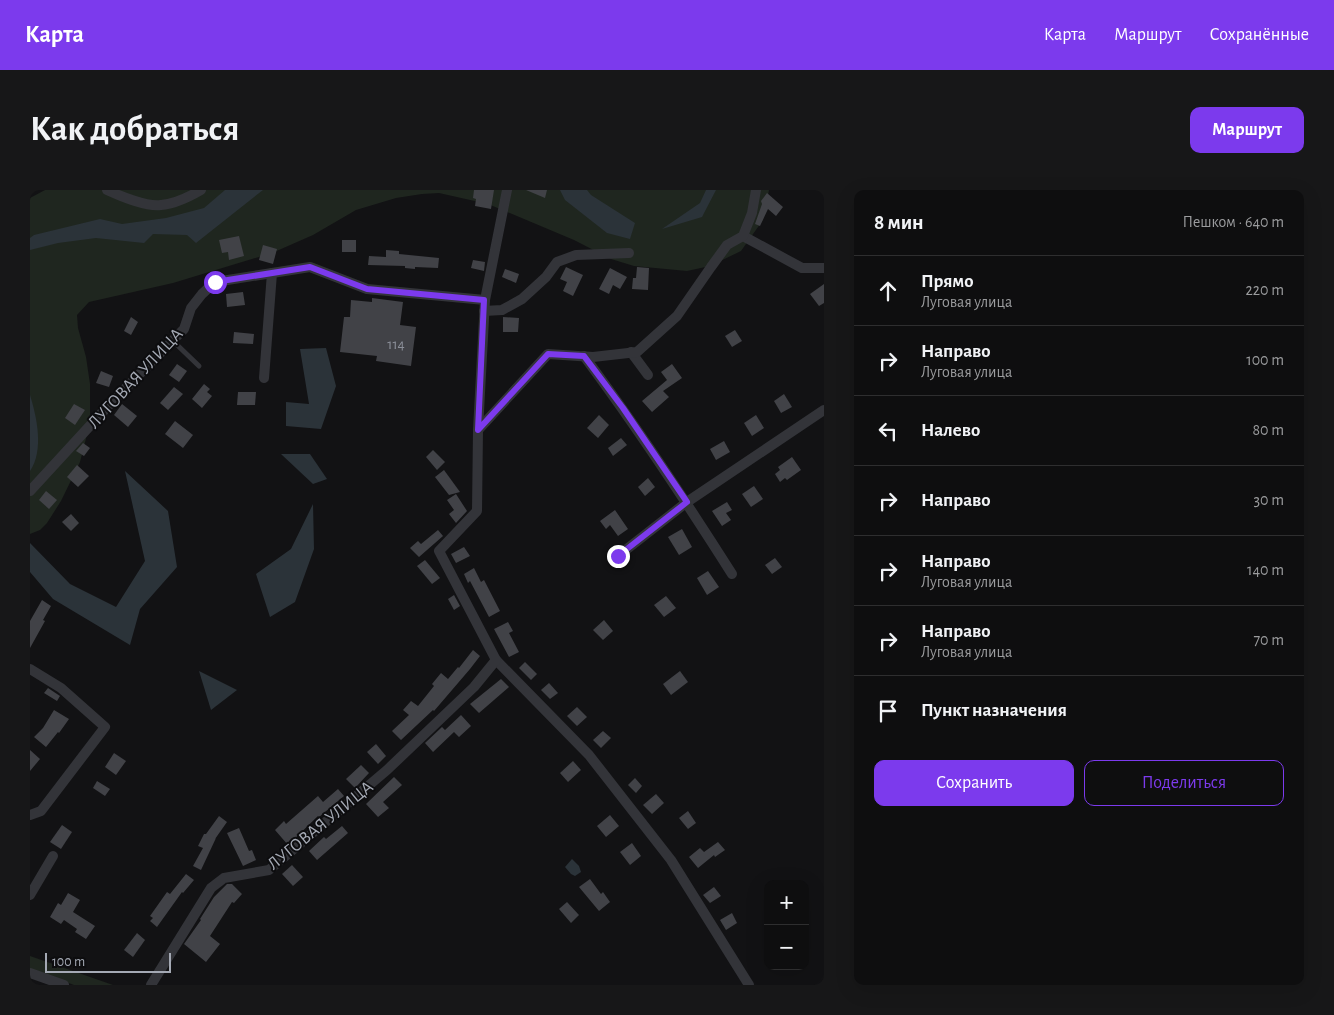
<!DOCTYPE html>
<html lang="ru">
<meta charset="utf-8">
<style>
:root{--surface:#0e0e0f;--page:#171718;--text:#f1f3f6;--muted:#9b9c9e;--line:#2e2e2f;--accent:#7c3aed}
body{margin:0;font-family:"Alegreya Sans",sans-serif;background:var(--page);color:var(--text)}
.controls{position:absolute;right:15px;bottom:15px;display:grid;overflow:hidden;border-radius:10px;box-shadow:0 5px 20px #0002}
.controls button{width:45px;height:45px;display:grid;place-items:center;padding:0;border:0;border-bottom:1px solid var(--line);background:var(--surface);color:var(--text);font:25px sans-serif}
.scale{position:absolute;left:15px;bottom:12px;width:126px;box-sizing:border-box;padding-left:5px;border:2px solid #a4a9b4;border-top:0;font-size:14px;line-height:18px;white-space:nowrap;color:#a4a9b4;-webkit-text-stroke:4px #0d0d0f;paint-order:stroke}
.stop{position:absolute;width:15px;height:15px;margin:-11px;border:4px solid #7c3aed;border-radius:50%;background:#fff}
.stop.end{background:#7c3aed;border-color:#fff;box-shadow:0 1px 5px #0008}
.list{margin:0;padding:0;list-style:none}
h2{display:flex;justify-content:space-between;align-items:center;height:65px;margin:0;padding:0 20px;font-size:21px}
h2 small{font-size:16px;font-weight:400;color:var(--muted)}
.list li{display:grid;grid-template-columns:32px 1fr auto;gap:15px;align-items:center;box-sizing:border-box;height:70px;padding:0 20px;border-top:1px solid var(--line)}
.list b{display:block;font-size:19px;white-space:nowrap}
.list p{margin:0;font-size:16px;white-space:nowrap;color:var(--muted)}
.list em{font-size:16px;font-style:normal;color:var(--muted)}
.actions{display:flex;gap:10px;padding:15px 20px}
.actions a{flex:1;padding:11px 0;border:1px solid var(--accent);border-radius:10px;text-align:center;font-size:18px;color:var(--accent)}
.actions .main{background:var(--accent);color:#fff}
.icon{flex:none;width:28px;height:28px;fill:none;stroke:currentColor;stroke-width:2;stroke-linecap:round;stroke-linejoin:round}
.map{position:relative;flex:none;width:794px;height:795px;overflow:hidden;border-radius:10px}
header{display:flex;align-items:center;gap:30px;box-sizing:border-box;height:70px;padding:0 25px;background:var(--accent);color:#fff}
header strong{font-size:24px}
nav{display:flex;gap:28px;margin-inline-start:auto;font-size:18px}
.intro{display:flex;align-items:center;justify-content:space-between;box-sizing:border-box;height:120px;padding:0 30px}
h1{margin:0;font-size:35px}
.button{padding:12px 22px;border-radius:10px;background:var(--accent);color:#fff;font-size:18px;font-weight:700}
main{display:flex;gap:30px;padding:0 30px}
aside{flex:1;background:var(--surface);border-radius:10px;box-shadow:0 5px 20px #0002}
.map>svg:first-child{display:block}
</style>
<header>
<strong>Карта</strong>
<nav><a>Карта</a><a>Маршрут</a><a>Сохранённые</a></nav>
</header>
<div class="intro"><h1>Как добраться</h1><a class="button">Маршрут</a></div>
<main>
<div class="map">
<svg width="794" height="795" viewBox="0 0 794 795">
<rect width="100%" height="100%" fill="#121214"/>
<g fill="#1f261f">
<path d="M15,0H739L733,30L711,61L680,76L657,81L604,76L581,69L544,50L458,14L409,3L392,4L366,8L326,20L283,45L242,63L143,93L59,112L47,125L48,138L56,167L60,194V233L50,272L31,311L17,333L10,340L0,344V8Z"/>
<path d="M0,766L83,795H44L0,779Z"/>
</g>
<g fill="#2b3339">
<path d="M195,0H233L166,53L157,45L123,44L114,53L66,48L28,53L0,60V48L4,45L70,29L92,34L136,28L174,18Z"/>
<path d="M530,0H557L561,5L605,33L600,49L577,43L535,10Z"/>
<path d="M676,0H686L672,27L632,39L670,13Z"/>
<path d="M296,158L306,196L291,239L256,236V212L279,214L270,159Z"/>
<path d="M0,205C7,228 14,260 0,281Z"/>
<path d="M251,264H280L297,289L283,294Z"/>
<path d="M95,281L138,321L147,377L110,419L100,455L23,409L0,382V353L40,394L86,417L115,371Z"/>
<path d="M283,314L284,359L265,412L240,427L226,384L261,359Z"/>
<path d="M169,481L207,500L181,520Z"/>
<path d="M542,669L549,676L551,682L545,686L541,684L535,677Z"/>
</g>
<g fill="#414247">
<path d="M444,0H464L461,19L445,16L446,9L443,8Z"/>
<path d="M496,0H517L515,8Z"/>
<path d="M737,3L753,17L746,26L738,19L730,36L725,34L732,14L731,11Z"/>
<path d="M209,46L214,66L199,70L198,62L192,63L189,50Z"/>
<rect x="312" y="50" width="14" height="12"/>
<path d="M233,55L247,59L243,74L229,70Z"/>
<path d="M356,60L369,61V64L409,68L408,78L385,77V79L375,78V76L338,75L339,66L356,67Z"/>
<path d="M443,70L455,72L454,81L441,78Z"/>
<path d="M536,77L553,85L543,106L533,101L537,92L530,89Z"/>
<path d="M607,77L619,78L618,100L602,99L603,88H606Z"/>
<path d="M580,78L597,87L590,99L583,95L579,104L569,99Z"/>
<path d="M475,79L489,84L486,93L472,87Z"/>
<path d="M794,94V113L789,116L780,104Z"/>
<path d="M213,102L215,115L197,117L196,104Z"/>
<path d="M342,108L373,112L370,135L386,137L381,176L346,171L347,166L310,162L314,127H320L321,110L342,112Z"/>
<path d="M101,127L108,132L101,145L94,141Z"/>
<path d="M473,127L489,128L488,142H473Z"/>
<path d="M705,140L712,151L702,157L695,146Z"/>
<path d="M204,142L224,144L223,154L203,153Z"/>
<path d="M147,174L157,181L149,192L139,185Z"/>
<path d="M642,174L652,188L633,201L639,207L622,222L612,211L637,190L631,182Z"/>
<path d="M71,181L83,186L79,197L66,193Z"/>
<path d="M174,194L180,199L177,202L182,206L172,218L162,209Z"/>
<path d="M144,197L153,204L138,220L130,213Z"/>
<path d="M208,202H226L225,215H207Z"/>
<path d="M754,204L762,217L751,223L744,211Z"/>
<path d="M44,214L55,220L45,235L35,228Z"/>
<path d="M92,214L107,226L98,237L84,225Z"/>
<path d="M569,225L579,235L568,248L557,238Z"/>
<path d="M726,225L734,238L722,246L714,233Z"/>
<path d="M145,231L163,245L153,258L135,244Z"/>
<path d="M591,248L597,255L583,266L578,258Z"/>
<path d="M694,251L700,262L686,270L680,259Z"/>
<path d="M53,253L60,258L54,266L46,261Z"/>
<path d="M403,260L415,272L407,280L396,267Z"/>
<path d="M762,267L771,280L757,290L755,288L750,292L745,284L750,280L748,277Z"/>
<path d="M47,275L59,286L48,297L37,287Z"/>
<path d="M414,280L430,302L419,305L405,287Z"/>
<path d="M618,288L625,297L615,306L608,297Z"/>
<path d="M724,296L733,309L721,317L712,304Z"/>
<path d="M16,301L27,310L19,319L9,310Z"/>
<path d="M426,304L437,321L426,333L419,324L424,320L417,310Z"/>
<path d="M697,312L702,320L696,323L701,330L692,336L682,321Z"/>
<path d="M585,320L598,339L588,346L580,335L576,339L570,331Z"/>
<path d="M41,324L49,333L41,341L32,332Z"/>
<path d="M652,339L662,357L649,365L638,347Z"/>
<path d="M408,340L413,346L389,367L380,358L388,351L391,354Z"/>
<path d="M434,357L440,366L426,373L421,364Z"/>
<path d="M745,368L752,377L742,384L735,375Z"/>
<path d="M395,370L410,388L402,394L387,376Z"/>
<path d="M444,378L451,392L454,390L470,421L459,427L440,391L438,393L434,384Z"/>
<path d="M678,381L689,397L677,405L667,388Z"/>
<path d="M424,405L430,416L424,420L418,409Z"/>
<path d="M636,406L646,418L634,427L624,415Z"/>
<path d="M12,410L21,416L13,430L15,431L0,458V431Z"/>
<path d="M574,430L583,441L573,450L563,440Z"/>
<path d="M478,432L483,441L479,443L489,462L479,467L464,439Z"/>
<path d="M443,460L450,466L440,479L404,521L403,520L371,550L362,541L379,525L373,520L381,511L388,516L404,496L402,494L411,483L418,489L428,477L429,478Z"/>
<path d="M495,472L507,484L501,490L489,478Z"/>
<path d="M650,481L658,492L641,505L633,494Z"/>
<path d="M471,489L479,497L449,523L440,514Z"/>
<path d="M519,493L528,503L520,509L511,500Z"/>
<path d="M18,498L30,506L27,511L14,503Z"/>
<path d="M547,517L557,527L547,536L537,526Z"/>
<path d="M24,520L39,529L29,543L28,542L16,557L4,547L13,538Z"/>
<path d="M431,525L441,536L429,547L424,542L403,562L395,553L412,537L415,540Z"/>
<path d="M573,541L581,548L571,558L563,550Z"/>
<path d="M346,554L356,566L348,574L337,562Z"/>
<path d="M0,560L10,569L0,581Z"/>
<path d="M84,563L96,571L86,585L75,577Z"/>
<path d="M543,571L551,580L538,592L530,583Z"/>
<path d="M331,575L339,583L325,598L316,589Z"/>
<path d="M364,587L372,595L353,612L359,618L348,627L336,614Z"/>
<path d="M605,588L612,596L606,603L598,595Z"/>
<path d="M67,591L80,599L75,606L63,598Z"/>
<path d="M308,599L314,606L289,627L288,626L258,655L245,640L254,631L256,634L288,606L293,612Z"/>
<path d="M626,604L634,613L622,624L613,615Z"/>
<path d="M658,621L666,633L658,639L649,628Z"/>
<path d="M580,625L589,636L576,647L567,636Z"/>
<path d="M189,626L197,632L185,649L186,648L171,680L163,676L173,658L168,656L174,644H176Z"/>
<path d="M32,635L42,642L31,659L20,652Z"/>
<path d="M312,636L318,643L287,670L279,661L294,647L296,649Z"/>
<path d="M209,638L219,661L222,660L226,670L213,676L197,643Z"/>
<path d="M688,652L695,660L685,667L684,665L668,678L659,667L670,658L674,662Z"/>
<path d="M602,653L611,666L600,675L590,662Z"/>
<path d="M262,675L273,687L263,696L252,684Z"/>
<path d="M156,684L164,690L153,703L152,702L127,737L120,731L123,728L120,726L137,702L140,704Z"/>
<path d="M560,689L571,704L573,702L580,712L569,721L549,697Z"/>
<path d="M197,694H202L212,704L204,713L202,712L180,746L190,754L176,772L154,754L171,730L170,729L184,707Z"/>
<path d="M684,697L691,706L680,713L673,705Z"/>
<path d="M38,703L50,710L43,722L65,736L56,749L45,742L47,739L34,730L31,734L20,727L28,713L31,715Z"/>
<path d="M537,712L549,725L541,733L529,719Z"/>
<path d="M702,723L707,733L696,740L690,730Z"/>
<path d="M107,743L115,750L103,767L94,760Z"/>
</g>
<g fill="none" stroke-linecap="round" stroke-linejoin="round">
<path stroke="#333439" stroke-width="5" d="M143,151L169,176"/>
<g stroke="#333439" stroke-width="10">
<path d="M77,0C90,6 117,17 131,15C145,14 159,7 171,0"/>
<path d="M713,46L772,78H794"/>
<path d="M454,121L472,120L492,109L516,87L527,72L546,65L599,63"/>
<path d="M601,162L618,185"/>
<path d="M554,166C607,237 655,310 702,384"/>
<path d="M234,188L242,83"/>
<path d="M448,240L518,164L563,167L607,162L647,126L681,77L697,55L713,46L722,23L726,0"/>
<path d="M0,301L79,215L154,139L161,118L172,104L185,92L280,77L337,99L455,110"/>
<path d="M588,366L657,312L794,220"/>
<path d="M466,470L559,565L641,670L719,795"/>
<path d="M0,479L31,498L75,537L11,621L0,625"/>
<path d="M0,705L23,666"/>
<path d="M0,783L34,795"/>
<path d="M121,795L181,698L194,688L239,680L357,580L444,497L466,470L409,361L447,321L448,240L455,110L477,0"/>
</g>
</g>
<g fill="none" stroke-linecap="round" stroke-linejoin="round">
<path stroke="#7c3aed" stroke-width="6" d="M185,92L280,77L337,99L454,110L448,240L518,164L554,166L593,218L657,312L588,366"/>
</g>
<g text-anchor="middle" stroke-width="4" stroke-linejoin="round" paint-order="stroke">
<g font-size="15" fill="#8b8f99">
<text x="366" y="159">114</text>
</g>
<g font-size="18" fill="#a4a9b4" stroke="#0d0d0f">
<text transform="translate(105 188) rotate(-47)" y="6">ЛУГОВАЯ УЛИЦА</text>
<text transform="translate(290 635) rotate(-39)" y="6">ЛУГОВАЯ УЛИЦА</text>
</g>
</g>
</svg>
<div class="controls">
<button>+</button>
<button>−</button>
</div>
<div class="scale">100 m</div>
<div class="stop" style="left:185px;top:92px"></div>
<div class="stop end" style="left:588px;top:366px"></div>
</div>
<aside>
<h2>8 мин<small>Пешком · 640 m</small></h2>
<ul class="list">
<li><svg class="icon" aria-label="ahead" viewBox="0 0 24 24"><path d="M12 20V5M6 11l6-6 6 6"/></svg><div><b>Прямо</b><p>Луговая улица</p></div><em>220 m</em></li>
<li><svg class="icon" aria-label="right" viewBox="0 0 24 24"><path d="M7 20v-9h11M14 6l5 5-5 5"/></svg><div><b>Направо</b><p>Луговая улица</p></div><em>100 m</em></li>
<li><svg class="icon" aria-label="left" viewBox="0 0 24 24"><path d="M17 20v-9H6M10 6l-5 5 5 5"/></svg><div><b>Налево</b></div><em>80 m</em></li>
<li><svg class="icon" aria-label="right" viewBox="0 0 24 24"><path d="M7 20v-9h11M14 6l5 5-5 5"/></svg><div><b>Направо</b></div><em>30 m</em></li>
<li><svg class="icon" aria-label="right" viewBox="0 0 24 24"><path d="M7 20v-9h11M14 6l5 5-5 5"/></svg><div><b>Направо</b><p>Луговая улица</p></div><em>140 m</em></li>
<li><svg class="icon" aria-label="right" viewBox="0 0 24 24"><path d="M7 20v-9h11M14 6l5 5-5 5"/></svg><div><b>Направо</b><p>Луговая улица</p></div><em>70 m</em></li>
<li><svg class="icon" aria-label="arrive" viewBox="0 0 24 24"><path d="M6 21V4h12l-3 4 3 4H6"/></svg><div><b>Пункт назначения</b></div></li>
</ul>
<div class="actions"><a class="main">Сохранить</a><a>Поделиться</a></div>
</aside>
</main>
